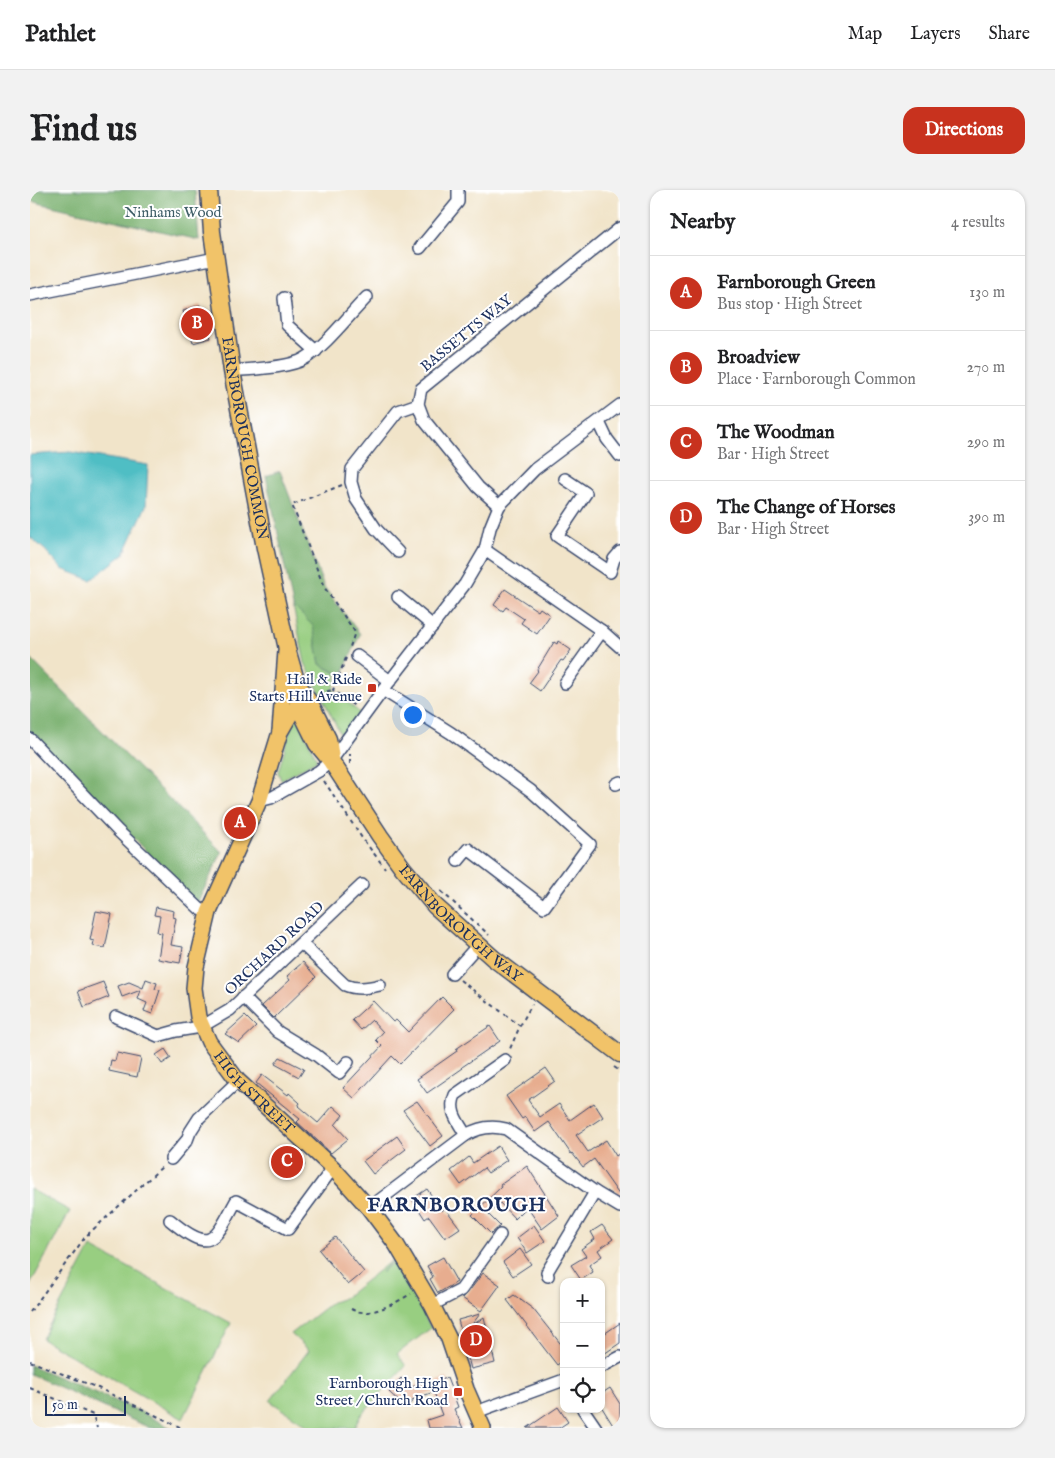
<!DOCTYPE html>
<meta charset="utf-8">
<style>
:root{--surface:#fff;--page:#f2f2f2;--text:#202124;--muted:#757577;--line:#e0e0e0;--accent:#c8321e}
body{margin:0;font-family:"IM FELL English",serif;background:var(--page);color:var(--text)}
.controls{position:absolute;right:15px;bottom:15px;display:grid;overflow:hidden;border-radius:10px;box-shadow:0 1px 4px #0004}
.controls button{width:45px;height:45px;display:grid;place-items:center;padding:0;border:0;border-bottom:1px solid var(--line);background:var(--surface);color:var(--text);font:25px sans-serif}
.scale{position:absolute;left:15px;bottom:12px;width:81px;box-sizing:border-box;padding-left:5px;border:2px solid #1b2f5e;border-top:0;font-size:14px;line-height:18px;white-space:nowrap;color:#1b2f5e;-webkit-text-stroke:4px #fff;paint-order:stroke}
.you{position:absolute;left:382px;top:524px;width:18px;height:18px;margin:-12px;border:4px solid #fff;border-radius:50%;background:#1a73e8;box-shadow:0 0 0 8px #1a73e833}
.badge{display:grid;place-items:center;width:32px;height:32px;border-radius:50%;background:var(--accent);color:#fff;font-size:16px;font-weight:700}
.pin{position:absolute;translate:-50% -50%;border:2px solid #fff;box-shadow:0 1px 5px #0006}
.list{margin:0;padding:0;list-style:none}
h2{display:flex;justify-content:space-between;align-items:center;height:65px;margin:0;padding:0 20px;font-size:21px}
h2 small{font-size:16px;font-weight:400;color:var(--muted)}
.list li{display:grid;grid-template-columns:32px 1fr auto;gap:15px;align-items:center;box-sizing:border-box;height:75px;padding:0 20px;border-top:1px solid var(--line)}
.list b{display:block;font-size:19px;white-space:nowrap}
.list p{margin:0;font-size:16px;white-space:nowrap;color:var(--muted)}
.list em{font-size:16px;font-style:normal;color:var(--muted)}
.icon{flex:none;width:28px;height:28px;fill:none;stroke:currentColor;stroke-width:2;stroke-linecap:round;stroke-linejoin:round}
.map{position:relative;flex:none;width:590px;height:1238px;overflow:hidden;border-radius:15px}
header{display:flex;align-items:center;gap:30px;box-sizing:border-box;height:70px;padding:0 25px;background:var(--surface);border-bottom:1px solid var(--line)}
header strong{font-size:24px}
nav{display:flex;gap:28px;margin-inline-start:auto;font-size:18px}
.intro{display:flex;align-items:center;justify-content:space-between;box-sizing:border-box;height:120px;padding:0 30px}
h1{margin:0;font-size:35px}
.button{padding:12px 22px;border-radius:15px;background:var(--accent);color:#fff;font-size:18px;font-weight:700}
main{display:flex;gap:30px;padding:0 30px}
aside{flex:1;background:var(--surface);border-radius:15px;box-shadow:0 1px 4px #0004}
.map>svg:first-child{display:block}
</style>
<header>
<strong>Pathlet</strong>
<nav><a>Map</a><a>Layers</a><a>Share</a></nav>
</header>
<div class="intro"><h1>Find us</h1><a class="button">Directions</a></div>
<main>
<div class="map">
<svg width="590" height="1238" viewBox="0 0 590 1238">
<rect width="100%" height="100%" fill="#fff"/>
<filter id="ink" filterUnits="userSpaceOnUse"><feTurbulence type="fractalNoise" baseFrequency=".02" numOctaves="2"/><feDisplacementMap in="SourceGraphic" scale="10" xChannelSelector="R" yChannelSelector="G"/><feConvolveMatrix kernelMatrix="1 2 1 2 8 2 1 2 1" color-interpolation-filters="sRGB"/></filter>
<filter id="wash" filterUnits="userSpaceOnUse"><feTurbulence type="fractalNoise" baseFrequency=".0096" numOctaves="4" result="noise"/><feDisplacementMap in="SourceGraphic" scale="20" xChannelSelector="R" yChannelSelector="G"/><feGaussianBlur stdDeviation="1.12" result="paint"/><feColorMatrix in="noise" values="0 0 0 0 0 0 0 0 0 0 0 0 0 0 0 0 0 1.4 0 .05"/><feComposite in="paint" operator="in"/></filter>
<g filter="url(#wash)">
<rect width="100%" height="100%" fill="#f1e4c9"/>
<g fill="#98ce81" stroke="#5a7e70">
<path d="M263,416L284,436L290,474L307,484L303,500L330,523L311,545L275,473Z"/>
<path d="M263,530H269L287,570L251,590L248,582Z"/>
<path d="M0,999L40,1021L0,1095Z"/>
<path d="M61,1057L201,1133L153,1229L12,1149Z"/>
<path d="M362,1070L351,1083L364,1071L401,1138L367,1164L376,1176L331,1225L324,1238H281L240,1211L279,1160L261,1144L302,1112L314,1108Z"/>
</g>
<g fill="#7ab16f" stroke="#4a7066">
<path d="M0,0H165L169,50L0,11Z"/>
<path d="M250,281L294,397L330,444L312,486L290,474L283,436L263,416L236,286Z"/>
<path d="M0,468L192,662L167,714L0,542Z"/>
<path d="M0,1175L109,1221L141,1238H120L0,1184Z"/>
</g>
<path fill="#4fbec4" stroke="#357691" d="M40,262L118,275L116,316L94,364L61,390L32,379L15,360L0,347V265Z"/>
<g id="blocks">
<g fill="#e7ad8f">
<path d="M170,115L181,148L163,153L153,121Z"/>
<path d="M475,399L508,421L510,418L520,425L507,444L491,433L494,429L476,417L473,421L464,415Z"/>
<path d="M528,451L541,460L533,471L531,470L510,501L499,493L508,481L507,480L524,452L527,454Z"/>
<path d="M126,717L144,721L143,727L146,728L141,755L153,757L150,773L128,769L132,743L127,742L130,726L124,725Z"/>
<path d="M66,721L82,724L75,758L63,756L64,751L60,750Z"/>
<path d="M273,772L286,787L244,828L232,816L260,790L257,786Z"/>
<path d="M116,789L127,793L125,799L130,800L122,824L114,821L117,813L108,809L111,800L92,807L88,796L99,792L113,798Z"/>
<path d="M73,792L79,807L54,817L48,801Z"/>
<path d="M412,807L424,819L370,874L362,866L324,908L313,898L352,856L346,850L353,842L342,830L331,840L322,830L343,811L363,832L366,830L378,842Z"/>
<path d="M215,826L226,837L209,853L195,844Z"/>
<path d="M460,836L470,851L432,877L433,878L397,903L387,889L427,861L426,859Z"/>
<path d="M135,859L141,868L132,874L126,865Z"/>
<path d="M87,863L111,868L107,887L79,881L81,870L85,871Z"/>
<path d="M250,867L274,879L269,887L245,874Z"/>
<path d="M516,878L525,891L498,910L510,927L529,914L540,930L564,913L573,927L546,945L558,962L576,950L586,966L590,963V1006L564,969L553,977L542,963L541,964L519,932L505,942L495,927L492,929L476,906Z"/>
<path d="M232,885L258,905L259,903L270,913L268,916L288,933L303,916L313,925L305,935L318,949L301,963L267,932L270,929L226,893Z"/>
<path d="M387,911L413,946L400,956L373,920Z"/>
<path d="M367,946L376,959L343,984L333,971Z"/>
<path d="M256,955L275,975L261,988L242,968Z"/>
<path d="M468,956L477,970L458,983L454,978L431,995L421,981L439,967L443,973Z"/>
<path d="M497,976L529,1026L512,1039L497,1017L485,1029L470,1013L458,1024L470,1036L461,1044L442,1025L471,997L470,995Z"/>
<path d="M397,999L412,1021L415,1018L430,1038L415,1048L399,1026L395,1029L382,1009Z"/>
<path d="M504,1035L515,1051L497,1063L487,1048Z"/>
<path d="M572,1035L583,1049L568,1060L572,1066L559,1075L563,1082L551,1090L541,1075L556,1066L551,1059L565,1049L561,1042Z"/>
<path d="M305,1047L334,1082L318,1095L289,1060Z"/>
<path d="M490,1059L501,1074L483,1086L473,1072Z"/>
<path d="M413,1067L427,1092L408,1103L400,1089L403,1087L397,1076Z"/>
<path d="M453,1083L470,1095L451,1121L432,1108L437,1104Z"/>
<path d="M484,1105L503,1119L534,1158V1170L527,1175L477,1110Z"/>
<path d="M450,1124L440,1137L454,1127L465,1173L441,1179L428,1130Z"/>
<path d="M590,1133V1153L571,1166V1146Z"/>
<path d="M371,1188L382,1197L397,1191L398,1194L417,1188L428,1217L424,1219L433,1238H399L397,1230L412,1225L407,1212L410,1211H407L404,1202L384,1209L379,1215L374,1216L359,1202Z"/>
<path d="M580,1198L590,1214V1233L584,1237L571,1216V1204Z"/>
<path d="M528,1217L538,1232L529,1238H497Z"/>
</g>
</g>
</g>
<g filter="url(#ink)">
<use href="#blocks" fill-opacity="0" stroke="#3b4a6e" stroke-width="1"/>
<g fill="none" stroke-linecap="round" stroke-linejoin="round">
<g stroke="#3b4a6e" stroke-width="14">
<g id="minor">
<path d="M390,58L428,12V0"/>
<path d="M0,105L186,68"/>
<path d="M254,108L257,135L286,161"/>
<path d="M202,181C220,179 259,178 274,169C294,158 320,124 337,107"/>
<path d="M569,232L577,249L590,266"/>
<path d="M535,289L556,303L527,346L580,382L584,369L590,362"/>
<path d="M469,316L448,297L394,230L388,214L391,199L590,38"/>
<path d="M455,360L572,441L590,457"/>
<path d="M368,362L346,339L326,309L321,292L322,279L368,221L388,214"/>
<path d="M368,407L403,436"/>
<path d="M327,466L360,491"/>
<path d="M535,493L572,441"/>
<path d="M353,500L421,543L501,601L560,654L514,717L438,659L428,671"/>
<path d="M0,549L88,641L170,719L179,722"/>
<path d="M586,594L590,592"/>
<path d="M229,611L241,608L289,581L301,571L353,500L435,394L455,360L460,338L469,316L505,279L590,215"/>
<path d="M272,754L315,795C327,800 337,798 350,795"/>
<path d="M422,784L448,755"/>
<path d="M213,807L248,842L286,865L309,883L318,872"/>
<path d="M86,827L128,846L146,841L171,837L200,820L332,695"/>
<path d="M436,945C428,932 418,921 425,905L475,870"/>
<path d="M141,969L157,950L160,942L169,928L208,891"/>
<path d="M339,1018L436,945C449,937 461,935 476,939L565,1002L590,1017"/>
<path d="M140,1030C181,1064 184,1052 206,1011L258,1039L303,978"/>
<path d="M518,1086L517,1082L565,1002"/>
<path d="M402,1115L431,1100L470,1045"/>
<path d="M571,1177L590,1167"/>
<path d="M553,1219L566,1238"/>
<path d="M446,1222L534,1190"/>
</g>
</g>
<g stroke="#3b4a6e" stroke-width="18">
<g id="major">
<path id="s1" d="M272,507V511L261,523L250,542L229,611L179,722L166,777L164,798L168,827L179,852L208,891L303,978L339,1018L366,1054L402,1115L419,1149L436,1199L453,1238"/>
<path d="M250,541L256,461"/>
</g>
</g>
<g stroke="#3b4a6e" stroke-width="19">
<g id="highway">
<path id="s2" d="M179,0L182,42L202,181L235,358L257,459L267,494L268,515L278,536L287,554L301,571L350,646L373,678L405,716L463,768L590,864"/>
<path d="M269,496L281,515L298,549L301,569"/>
</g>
</g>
<g stroke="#3b4a6e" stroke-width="2" stroke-dasharray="4 4" stroke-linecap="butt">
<path d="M312,295L262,315L294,397L325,442L320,457"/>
<path d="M316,468L303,500L326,517"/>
<path d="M289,503L303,500"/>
<path d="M320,574V564"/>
<path d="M294,591L332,648L355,678"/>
<path d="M411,701L459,745"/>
<path d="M430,790L490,836L479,861"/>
<path d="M490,836L502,814"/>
<path d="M584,877L590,881"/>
<path d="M321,1119C340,1129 364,1113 381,1104"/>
<path d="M0,1122L56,1046L133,976"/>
<path d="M0,1171L68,1198L152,1238"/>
<path d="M0,1198L63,1225L67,1238"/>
</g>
<use href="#minor" stroke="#fff" stroke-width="11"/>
<use href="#major" stroke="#f1c369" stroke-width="15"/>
<use href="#highway" stroke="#f1c369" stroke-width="16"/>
</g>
</g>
<g fill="#c8321e" stroke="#fff" stroke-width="2">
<rect x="337" y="493" width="10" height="10" rx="2.5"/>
<rect x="423" y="1197" width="10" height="10" rx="2.5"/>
</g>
<g text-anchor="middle" stroke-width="4" stroke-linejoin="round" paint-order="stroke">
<g font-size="15" fill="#405f68" stroke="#fff">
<text x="143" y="27">Ninhams Wood</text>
</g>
<g font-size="15" fill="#1b2f5e" stroke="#fff">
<text transform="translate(436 143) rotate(-39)" y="5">BASSETTS WAY</text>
<text dy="5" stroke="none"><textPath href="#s2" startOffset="251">FARNBOROUGH COMMON</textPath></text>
<text dy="5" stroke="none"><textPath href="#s2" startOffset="798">FARNBOROUGH WAY</textPath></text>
<text transform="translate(244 758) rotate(-43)" y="5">ORCHARD ROAD</text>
<text dy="5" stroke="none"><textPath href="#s1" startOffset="438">HIGH STREET</textPath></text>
</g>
<g font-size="15" fill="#1b2f5e" stroke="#fff" text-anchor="end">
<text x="332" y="494">Hail &amp; Ride<tspan x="332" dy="17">Starts Hill Avenue</tspan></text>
<text x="418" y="1198">Farnborough High<tspan x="418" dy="17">Street / Church Road</tspan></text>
</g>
<g font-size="20" font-weight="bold" letter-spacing="1" fill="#1b2f5e" stroke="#fff">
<text x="427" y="1021">FARNBOROUGH</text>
</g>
</g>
</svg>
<div class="controls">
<button>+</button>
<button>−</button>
<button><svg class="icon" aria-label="locate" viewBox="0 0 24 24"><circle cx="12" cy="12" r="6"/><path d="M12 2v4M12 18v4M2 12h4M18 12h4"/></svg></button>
</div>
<div class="scale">50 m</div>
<div class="you"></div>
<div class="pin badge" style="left:210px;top:633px">A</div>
<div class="pin badge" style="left:167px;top:134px">B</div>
<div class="pin badge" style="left:257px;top:972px">C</div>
<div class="pin badge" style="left:446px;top:1151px">D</div>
</div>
<aside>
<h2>Nearby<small>4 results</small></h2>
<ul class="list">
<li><span class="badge">A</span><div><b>Farnborough Green</b><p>Bus stop · High Street</p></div><em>130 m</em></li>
<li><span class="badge">B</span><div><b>Broadview</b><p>Place · Farnborough Common</p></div><em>270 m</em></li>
<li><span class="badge">C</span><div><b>The Woodman</b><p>Bar · High Street</p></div><em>290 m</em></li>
<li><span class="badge">D</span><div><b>The Change of Horses</b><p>Bar · High Street</p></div><em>390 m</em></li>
</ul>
</aside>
</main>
